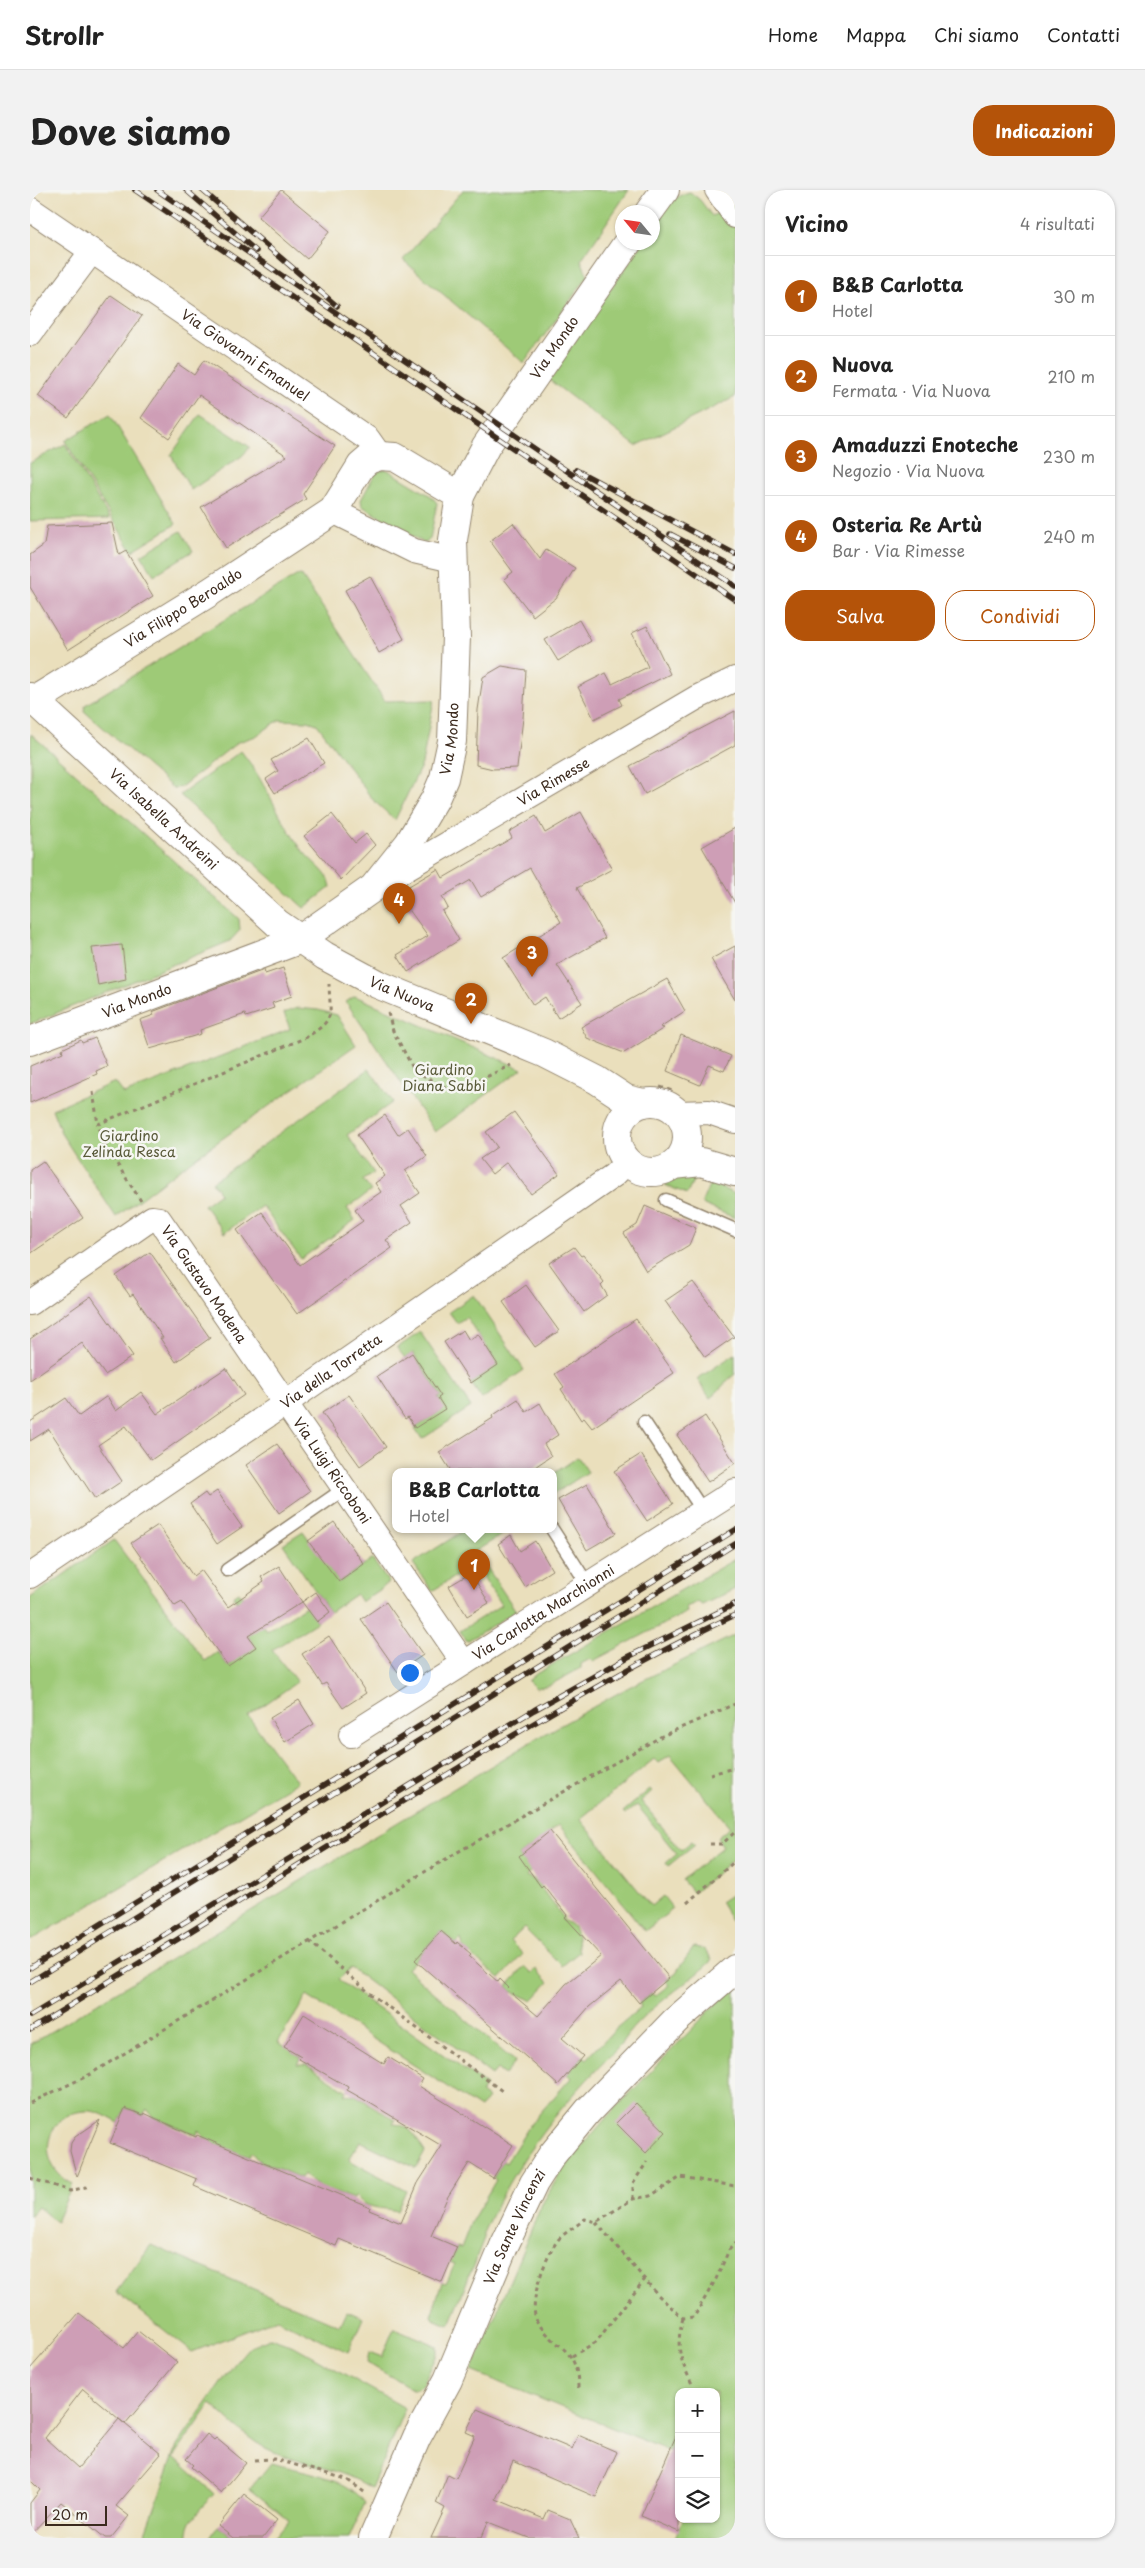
<!DOCTYPE html>
<html lang="it">
<meta charset="utf-8">
<style>
:root{--surface:#fff;--page:#f2f2f2;--text:#222;--muted:#767676;--line:#e0e0e0;--accent:#b45309}
body{margin:0;font-family:"Playpen Sans",sans-serif;background:var(--page);color:var(--text)}
.controls{position:absolute;right:15px;bottom:15px;display:grid;overflow:hidden;border-radius:10px;box-shadow:0 1px 4px #0004}
.controls button{width:45px;height:45px;display:grid;place-items:center;padding:0;border:0;border-bottom:1px solid var(--line);background:var(--surface);color:var(--text);font:25px sans-serif}
.compass{position:absolute;left:585px;top:15px;width:45px;height:45px;border-radius:50%;background:var(--surface);box-shadow:0 1px 4px #0004;rotate:299deg}
.scale{position:absolute;left:15px;bottom:12px;width:62px;box-sizing:border-box;padding-left:5px;border:2px solid #3b2a1e;border-top:0;font-size:14px;line-height:18px;white-space:nowrap;color:#3b2a1e;-webkit-text-stroke:4px #f6f6f2;paint-order:stroke}
.you{position:absolute;left:379px;top:1482px;width:18px;height:18px;margin:-12px;border:4px solid #fff;border-radius:50%;background:#1a73e8;box-shadow:0 0 0 8px #1a73e833}
.badge{display:grid;place-items:center;width:32px;height:32px;border-radius:50%;background:var(--accent);color:#fff;font-size:16px;font-weight:700}
.pin{position:absolute;translate:-50% -41px;filter:drop-shadow(0 1px 2px #0008)}
.pin::after{content:'';position:absolute;top:26px;width:18px;height:15px;background:inherit;clip-path:polygon(0 0,100% 0,50% 100%)}
.popup{position:absolute;left:362px;top:1278px;width:165px;height:65px;box-sizing:border-box;display:grid;place-content:center;border-radius:10px;background:var(--surface);filter:drop-shadow(0 1px 4px #0005);font-size:16px;white-space:nowrap;color:var(--muted)}
.popup b{font-size:19px;color:var(--text)}
.popup::after{content:'';position:absolute;left:50%;top:100%;margin-left:-10px;border:10px solid transparent;border-top-color:var(--surface)}
.list{margin:0;padding:0;list-style:none}
h2{display:flex;justify-content:space-between;align-items:center;height:65px;margin:0;padding:0 20px;font-size:21px}
h2 small{font-size:16px;font-weight:400;color:var(--muted)}
.list li{display:grid;grid-template-columns:32px 1fr auto;gap:15px;align-items:center;box-sizing:border-box;height:80px;padding:0 20px;border-top:1px solid var(--line)}
.list b{display:block;font-size:19px;white-space:nowrap}
.list p{margin:0;font-size:16px;white-space:nowrap;color:var(--muted)}
.list em{font-size:16px;font-style:normal;color:var(--muted)}
.actions{display:flex;gap:10px;padding:15px 20px}
.actions a{flex:1;padding:11px 0;border:1px solid var(--accent);border-radius:20px;text-align:center;font-size:18px;color:var(--accent)}
.actions .main{background:var(--accent);color:#fff}
.icon{flex:none;width:28px;height:28px;fill:none;stroke:currentColor;stroke-width:2;stroke-linecap:round;stroke-linejoin:round}
.map{position:relative;flex:none;width:705px;height:2348px;overflow:hidden;border-radius:20px}
header{display:flex;align-items:center;gap:30px;box-sizing:border-box;height:70px;padding:0 25px;background:var(--surface);border-bottom:1px solid var(--line)}
header strong{font-size:24px}
nav{display:flex;gap:28px;margin-inline-start:auto;font-size:18px}
.intro{display:flex;align-items:center;justify-content:space-between;box-sizing:border-box;height:120px;padding:0 30px}
h1{margin:0;font-size:35px}
.button{padding:12px 22px;border-radius:20px;background:var(--accent);color:#fff;font-size:18px;font-weight:700}
main{display:flex;gap:30px;padding:0 30px}
aside{flex:1;background:var(--surface);border-radius:20px;box-shadow:0 1px 4px #0004}
.map>svg:first-child{display:block}
</style>
<header>
<strong>Strollr</strong>
<nav><a>Home</a><a>Mappa</a><a>Chi siamo</a><a>Contatti</a></nav>
</header>
<div class="intro"><h1>Dove siamo</h1><a class="button">Indicazioni</a></div>
<main>
<div class="map">
<svg width="705" height="2348" viewBox="0 0 705 2348">
<rect width="100%" height="100%" fill="#f6f6f2"/>
<filter id="ink" filterUnits="userSpaceOnUse"><feTurbulence type="fractalNoise" baseFrequency=".02" numOctaves="2"/><feDisplacementMap in="SourceGraphic" scale="10" xChannelSelector="R" yChannelSelector="G"/><feConvolveMatrix kernelMatrix="1 2 1 2 8 2 1 2 1" color-interpolation-filters="sRGB"/></filter>
<filter id="wash" filterUnits="userSpaceOnUse"><feTurbulence type="fractalNoise" baseFrequency=".0096" numOctaves="4" result="noise"/><feDisplacementMap in="SourceGraphic" scale="20" xChannelSelector="R" yChannelSelector="G"/><feGaussianBlur stdDeviation="1.12" result="paint"/><feColorMatrix in="noise" values="0 0 0 0 0 0 0 0 0 0 0 0 0 0 0 0 0 1.4 0 .05"/><feComposite in="paint" operator="in"/></filter>
<g filter="url(#wash)">
<rect width="100%" height="100%" fill="#eadfbc"/>
<g fill="#9eca77" stroke="#6c7a4a">
<path d="M433,0H599L551,70L558,86L494,173L373,70Z"/>
<path d="M660,2L670,10L682,26L705,14V207L606,256L518,189L613,53L622,52C623,32 639,6 660,2Z"/>
<path d="M80,224L146,334L102,361L35,251Z"/>
<path d="M170,224L220,257L212,266L161,300L141,265Z"/>
<path d="M35,254L80,329L0,331V273Z"/>
<path d="M356,279L401,306L407,313L400,349L394,353L332,316L331,310L346,282Z"/>
<path d="M151,341L163,361L124,385L111,365Z"/>
<path d="M271,385L355,511L404,510L392,574L365,630L343,610L287,534L278,531L249,530L226,546L208,552L152,596L144,599L54,521L55,515L266,386Z"/>
<path d="M1,544L209,729L210,740L200,751L0,834Z"/>
<path d="M211,561C236,592 249,630 273,661C282,673 299,682 301,697L274,718L150,605Z"/>
<path d="M325,806L492,879L405,942L316,812Z"/>
<path d="M267,818L288,820L307,825L326,855L159,972L86,1027L32,945L22,919L85,892L94,904L260,839L254,823Z"/>
<path d="M339,879L363,912L317,945L344,983L333,990L341,1001L317,1018L325,1030L271,1069L232,1016L194,1043L174,1015L190,1003L182,992Z"/>
<path d="M667,984L657,1004L635,995L649,987Z"/>
<path d="M680,993L705,1004V1028L674,1015L672,1012Z"/>
<path d="M444,1105L494,1180L452,1209L441,1193L468,1174L436,1127L427,1133L419,1122Z"/>
<path d="M390,1142L441,1217L392,1249L385,1238L414,1219L408,1208L411,1206L383,1163L375,1168L367,1158Z"/>
<path d="M705,1164V1184C695,1191 690,1201 680,1208L667,1189Z"/>
<path d="M548,1267L558,1282L523,1304V1284Z"/>
<path d="M436,1339H481L446,1361L486,1421L437,1451L430,1441L471,1415L445,1374L402,1401L383,1373Z"/>
<path d="M273,1341L309,1392L342,1369L359,1393L331,1412L326,1404L300,1422L253,1354Z"/>
<path d="M84,1350L175,1471L188,1462L198,1476L225,1457L217,1444L226,1438L203,1406L209,1402L237,1441L276,1416L287,1432L242,1460L267,1492L218,1526L267,1592L0,1751V1408Z"/>
<path d="M705,1369V1399L672,1415L668,1412L656,1417L657,1422L563,1471L560,1469L551,1474V1478L520,1495L506,1498L498,1491L506,1484Z"/>
<path d="M705,1445V1668L663,1703L652,1690L693,1656L687,1648L700,1637L640,1565L628,1573L624,1569L550,1629L621,1716L633,1706L643,1719L615,1741L529,1635L489,1666L501,1681L496,1686L505,1690L534,1728L532,1730C551,1738 545,1745 549,1762L532,1776L494,1738L480,1751L493,1764L470,1789L434,1759L431,1749L426,1754L411,1741L377,1779L485,1872L474,1885L467,1879L462,1885L321,1778L308,1790L456,1895L451,1903L458,1908L450,1918L277,1806L248,1852L271,1867L267,1874H277L317,1901L315,1904L325,1905L365,1930L363,1934C383,1935 385,1948 395,1962L386,1978L330,1951L319,1970L376,2000L367,2021C351,2017 337,2020 326,2006L324,2009C307,2003 285,1999 274,1984L271,1988L228,1970L221,1962L219,1967L175,1949L169,1940L167,1945L123,1927L117,1919L113,1925L95,1918L89,1933C79,1928 67,1920 56,1921C15,1922 3,1975 43,1994L26,2032L8,2017L0,2026V1854L506,1549L599,1497Z"/>
<path d="M620,1599L622,1601L611,1611L651,1660L662,1651L665,1654L638,1676L636,1673L647,1664L607,1615L595,1624L593,1622Z"/>
<path d="M705,1702V1737L690,1712Z"/>
<path d="M664,1757L674,1759L682,1770C656,1796 606,1825 590,1856C532,1913 487,1968 454,2041V2048L421,2132L419,2135L403,2129L401,2126L412,2092L416,2093L425,2074L420,2072L427,2057L431,2058L441,2032L466,1990L463,1988L473,1971L476,1973L502,1932L541,1888L537,1884L553,1866L557,1869L584,1840L611,1817L609,1813L621,1803L625,1806L639,1795L635,1791L644,1785Z"/>
<path d="M495,1776L502,1783L506,1779L519,1792L502,1810L483,1802L477,1796Z"/>
<path d="M705,1798V2348H645L653,2329H686V2202H649V2265L442,2181L512,2014L534,1977L577,1927L688,1812Z"/>
<path d="M121,2055L310,2136L317,2121L333,2128L318,2162L247,2129L162,2162L86,2102Z"/>
<path d="M364,2138L408,2156V2162L394,2193L388,2199H383L337,2173L339,2162L352,2167Z"/>
<path d="M240,2148L266,2157L375,2218L341,2298C311,2278 275,2276 242,2261C218,2251 201,2231 181,2214L144,2267L184,2304C173,2316 156,2331 158,2348H114L147,2256L205,2173L220,2156Z"/>
<path d="M241,2273C270,2281 317,2286 335,2313L319,2348H244L259,2330L220,2299Z"/>
<path d="M188,2336L203,2348H180Z"/>
</g>
<g id="blocks">
<g fill="#ce9eb6">
<path d="M251,0L300,41L277,69L228,27Z"/>
<path d="M81,105L112,126L38,228L8,206Z"/>
<path d="M174,170L305,256L273,304L276,309L196,358L171,317L257,266L169,205L139,248L111,228L148,174L164,185Z"/>
<path d="M82,333L89,365L96,361L123,406L38,460L0,397V365L14,355L17,336Z"/>
<path d="M483,333L510,369L516,360L545,378L526,408L503,426L474,389L483,382L460,351Z"/>
<path d="M340,386L374,449L349,463L315,400Z"/>
<path d="M549,430L561,451L528,471L515,450Z"/>
<path d="M617,436L640,484L589,509L592,515L564,529L548,497L576,483L582,494L618,477L602,443Z"/>
<path d="M472,476L496,480L493,528L487,578L463,579L446,575L448,520L453,487Z"/>
<path d="M705,521V555L615,604L600,576Z"/>
<path d="M279,548L294,573L245,603L236,589L248,581L241,570Z"/>
<path d="M551,622L582,679L547,698L575,748L527,775L552,813L528,828L515,807L503,815L473,768L531,732L500,678L451,707L441,690L412,707L418,718L412,721L429,750L378,782L367,765L398,746L367,703L408,679L413,688L482,648L479,642L506,626L515,643Z"/>
<path d="M302,624L325,653L336,644L345,655L311,690L274,646Z"/>
<path d="M705,638V713L672,657Z"/>
<path d="M92,755L96,789L68,795L62,758Z"/>
<path d="M705,756V810L681,769Z"/>
<path d="M253,778L262,806L242,813L244,818L216,827L215,824L170,840L171,844L120,859L110,830L124,825L122,822L234,780L235,784Z"/>
<path d="M637,789L655,821L630,837L634,838L594,863L557,848L551,837Z"/>
<path d="M651,845L701,866L694,881L679,875L670,895L637,881Z"/>
<path d="M65,848L77,876L66,881L67,884L0,913V876L33,862L32,859L51,850L52,853Z"/>
<path d="M484,922L529,984L501,1004L477,972L462,984L450,969L467,957L456,942Z"/>
<path d="M355,925L368,945L378,938L397,966L375,981L390,1003L371,1016L382,1032L356,1050L362,1058L267,1124L207,1040L232,1022L270,1075L333,1031L325,1020L351,1002L345,993L355,986L327,945Z"/>
<path d="M13,971L53,1028L0,1064V980Z"/>
<path d="M615,1016L666,1038L659,1055L616,1081L594,1043L607,1035Z"/>
<path d="M544,1057L551,1066L553,1065L574,1092L571,1095L577,1105L554,1122L519,1073Z"/>
<path d="M120,1062L180,1148L146,1172L130,1148H133L103,1104L100,1106L86,1086Z"/>
<path d="M663,1092L704,1147L675,1167L635,1111Z"/>
<path d="M496,1095L529,1141L505,1157L473,1112Z"/>
<path d="M61,1106L103,1166L75,1185L52,1153L0,1190V1149Z"/>
<path d="M606,1129L644,1183L562,1238L554,1228L551,1230L531,1199L534,1197L525,1184Z"/>
<path d="M433,1140L439,1150L448,1144L468,1175L441,1193L414,1152Z"/>
<path d="M382,1163L411,1206L408,1208L415,1219L385,1238L378,1227L375,1229L347,1186Z"/>
<path d="M196,1178L214,1205L121,1270L96,1236L68,1255L92,1291L65,1309L19,1239L0,1251V1232L36,1208L49,1226L77,1206L86,1221L111,1202L127,1224Z"/>
<path d="M319,1205L356,1257L330,1276L292,1223Z"/>
<path d="M488,1209L496,1222L510,1213L528,1245L514,1254L521,1266L499,1281H421L409,1262L463,1228L462,1226Z"/>
<path d="M675,1226L705,1273L678,1292L647,1245Z"/>
<path d="M247,1254L280,1301L249,1323L216,1275Z"/>
<path d="M611,1264L643,1314L617,1331L584,1281Z"/>
<path d="M557,1294L586,1343L557,1360L528,1310Z"/>
<path d="M187,1301L212,1337L187,1354L160,1314L175,1303L178,1307Z"/>
<path d="M304,1332L334,1374L309,1392L278,1351Z"/>
<path d="M128,1335L163,1386L171,1380L198,1417L234,1392L231,1387L249,1376L272,1412L218,1446L226,1457L198,1476L152,1412L145,1416L101,1353Z"/>
<path d="M481,1345L490,1361L505,1351L522,1380L495,1397L468,1354Z"/>
<path d="M441,1383L459,1413L437,1426L419,1396Z"/>
<path d="M286,1402L300,1422L287,1432L272,1412Z"/>
<path d="M356,1412L393,1465L368,1482L331,1429Z"/>
<path d="M299,1446L336,1503L313,1518L296,1493L292,1495L272,1464Z"/>
<path d="M269,1510L284,1534L255,1552L240,1528Z"/>
<path d="M520,1641L639,1788L609,1813L591,1791L559,1817L532,1848L553,1866L528,1895L385,1770L411,1741L426,1754L427,1752L441,1764L439,1766L468,1792L470,1789L483,1802L482,1804L508,1826L536,1794L571,1766L535,1727L537,1725L513,1695L511,1697L489,1666Z"/>
<path d="M274,1824L354,1874L358,1867L368,1873L393,1889L389,1896L483,1955L463,1988L439,1973L417,2008L401,2046L427,2057L412,2092L309,2049L306,2056L258,2036L164,1996L167,1989L80,1953L95,1918L113,1925L114,1923L166,1947L167,1945L219,1967L340,2017L339,2020L371,2033L388,1993L412,1956L333,1909L317,1900L318,1897L269,1869L271,1867L254,1857Z"/>
<path d="M606,1913L636,1942L616,1963L586,1933Z"/>
<path d="M70,1930L57,1961L47,1987L40,1961L41,1953L45,1947Z"/>
<path d="M49,2123L94,2158L108,2141L147,2172L95,2234L53,2199L15,2248L48,2278L89,2229L131,2264L86,2316L99,2326L81,2348H75L31,2312L0,2345V2313L10,2300L0,2290V2179Z"/>
<path d="M447,2219L542,2259L548,2245L587,2262L566,2307L483,2271L466,2309L514,2329L518,2320L540,2329L549,2348H499L458,2332L451,2348H401L415,2318L406,2313L418,2284L426,2288L445,2246L436,2242Z"/>
<path d="M649,2239V2342L611,2326Z"/>
<path d="M177,2244L184,2250L186,2248L216,2273L191,2303L161,2277L163,2275L156,2269Z"/>
<path d="M214,2304L247,2330L233,2348H203L188,2336Z"/>
</g>
</g>
</g>
<g filter="url(#ink)">
<use href="#blocks" fill-opacity="0" stroke="#92846d" stroke-width="1"/>
<g fill="none" stroke-linecap="round" stroke-linejoin="round">
<g stroke="#92846d" stroke-width="15">
<g id="lane">
<path d="M636,1010L705,1040"/>
<path d="M614,1232L673,1321"/>
<path d="M522,1339L558,1395"/>
<path d="M197,1380L314,1299"/>
</g>
</g>
<g stroke="#92846d" stroke-width="26">
<g id="street">
<path d="M687,0L705,26"/>
<path id="s1" d="M0,19L338,249L350,266"/>
<path d="M0,144L62,61"/>
<path d="M303,321L384,361L423,370"/>
<path id="s2" d="M351,693L666,508L705,489"/>
<path d="M648,923L679,922L705,931"/>
<path id="s3" d="M0,1113L122,1028L129,1029L434,1473"/>
<path id="s4" d="M0,1386L244,1221L584,985L597,972"/>
<path id="s5" d="M321,1545L705,1301"/>
</g>
</g>
<g stroke="#92846d" stroke-width="30">
<g id="secondary">
<path d="M619,22L635,0"/>
<path id="s6" d="M0,507L247,733L295,766L347,794L514,863L567,890L596,909L613,913"/>
<path id="s7" d="M0,513L180,402L303,321L331,276L338,270L350,266L365,267L430,306"/>
<path id="s8" d="M0,851L269,750L343,698L379,653L405,609L414,588L422,551L426,447L423,350L430,306L456,256L598,52"/>
<circle cx="622" cy="947" r="35"/>
<path d="M644,975L671,972L705,982"/>
<path id="s9" d="M343,2348L387,2247L418,2190L474,2056L504,1993L522,1965L558,1921L645,1831L705,1779"/>
</g>
</g>
<g stroke="#92846d" stroke-width="3" stroke-dasharray="4 4" stroke-linecap="butt">
<path d="M358,823L363,841L384,880L420,900L431,899L481,875"/>
<path d="M630,897L645,902"/>
<path d="M63,902L68,934"/>
<path d="M111,1011L74,954L68,934L277,847C306,828 300,827 299,794"/>
<path d="M680,1584L705,1578"/>
<path d="M680,1654H692L705,1642"/>
<path d="M657,1713L705,1671"/>
<path d="M279,1751L342,1805L472,1901"/>
<path d="M0,1913L57,1886L426,1663L632,1546L705,1514"/>
<path d="M0,1988L40,2001L60,1996"/>
<path d="M603,2009V1993L617,1972"/>
<path d="M566,2032L628,2105L653,2128L664,2127L686,2089L699,2060L705,2053"/>
<path d="M653,2128C645,2158 650,2169 663,2196"/>
<path d="M542,2166L566,2152L615,2089"/>
<path d="M548,2198C548,2157 528,2161 508,2133C496,2116 516,2065 528,2050C535,2042 547,2036 555,2029L566,2032L603,2009L620,2006L651,1987L705,1996"/>
<path d="M225,2270L244,2269L316,2289L337,2304"/>
</g>
<use href="#lane" stroke="#fff" stroke-width="12"/>
<use href="#street" stroke="#fff" stroke-width="24"/>
<use href="#secondary" stroke="#fff" stroke-width="28"/>
<g stroke="#3b2a1e" stroke-width="5.5">
<g id="rail">
<path d="M105,0L705,410"/>
<path d="M127,0L705,396"/>
<path d="M156,0L226,61"/>
<path d="M172,0L307,116"/>
<path d="M546,280L705,364"/>
<path d="M640,344L705,378"/>
<path d="M0,1778L705,1340"/>
<path d="M0,1792L705,1354"/>
<path d="M0,1826L504,1520L598,1467L705,1414"/>
<path d="M0,1840C143,1753 284,1664 428,1578C519,1524 609,1470 705,1425"/>
</g>
</g>
<use href="#rail" stroke="#f6f6f2" stroke-width="4" stroke-dasharray="11" stroke-linecap="butt"/>
</g>
</g>
<g text-anchor="middle" stroke-width="5" stroke-linejoin="round" paint-order="stroke">
<g font-size="14" fill="#3b2a1e" stroke="#f6f6f2">
<text dy="5" stroke="none"><textPath href="#s8" startOffset="969">Via Mondo</textPath></text>
<text dy="5" stroke="none"><textPath href="#s1" startOffset="260">Via Giovanni Emanuel</textPath></text>
<text dy="5" stroke="none"><textPath href="#s7" startOffset="180">Via Filippo Beroaldo</textPath></text>
<text dy="5" stroke="none"><textPath href="#s8" startOffset="549">Via Mondo</textPath></text>
<text dy="5" stroke="none"><textPath href="#s2" startOffset="200">Via Rimesse</textPath></text>
<text dy="5" stroke="none"><textPath href="#s6" startOffset="181">Via Isabella Andreini</textPath></text>
<text dy="5" stroke="none"><textPath href="#s6" startOffset="479">Via Nuova</textPath></text>
<text dy="5" stroke="none"><textPath href="#s8" startOffset="114">Via Mondo</textPath></text>
<text dy="5" stroke="none"><textPath href="#s3" startOffset="235">Via Gustavo Modena</textPath></text>
<text dy="5" stroke="none"><textPath href="#s4" startOffset="364">Via della Torretta</textPath></text>
<text dy="5" stroke="none"><textPath href="#s3" startOffset="461">Via Luigi Riccoboni</textPath></text>
<text dy="5" stroke="none"><textPath href="#s5" startOffset="228">Via Carlotta Marchionni</textPath></text>
<text dy="5" stroke="none"><textPath href="#s9" startOffset="342">Via Sante Vincenzi</textPath></text>
</g>
<g font-size="14" fill="#595a39" stroke="#f6f6f2">
<text x="414" y="885">Giardino<tspan x="414" dy="16">Diana Sabbi</tspan></text>
<text x="99" y="951">Giardino<tspan x="99" dy="16">Zelinda Resca</tspan></text>
</g>
</g>
</svg>
<div class="controls">
<button>+</button>
<button>−</button>
<button><svg class="icon" aria-label="layers" viewBox="0 0 24 24"><path d="M12 4l9 5-9 5-9-5zM3 14l9 5 9-5"/></svg></button>
</div>
<svg class="compass" viewBox="-18 -18 36 36"><path d="M0-13l5 13h-10z" fill="#e53935"/><path d="M0 13l5-13h-10z" fill="#767676"/></svg>
<div class="scale">20 m</div>
<div class="you"></div>
<div class="pin badge" style="left:444px;top:1400px">1</div>
<div class="popup"><b>B&amp;B Carlotta</b>Hotel</div>
<div class="pin badge" style="left:441px;top:834px">2</div>
<div class="pin badge" style="left:502px;top:787px">3</div>
<div class="pin badge" style="left:369px;top:734px">4</div>
</div>
<aside>
<h2>Vicino<small>4 risultati</small></h2>
<ul class="list">
<li><span class="badge">1</span><div><b>B&amp;B Carlotta</b><p>Hotel</p></div><em>30 m</em></li>
<li><span class="badge">2</span><div><b>Nuova</b><p>Fermata · Via Nuova</p></div><em>210 m</em></li>
<li><span class="badge">3</span><div><b>Amaduzzi Enoteche</b><p>Negozio · Via Nuova</p></div><em>230 m</em></li>
<li><span class="badge">4</span><div><b>Osteria Re Artù</b><p>Bar · Via Rimesse</p></div><em>240 m</em></li>
</ul>
<div class="actions"><a class="main">Salva</a><a>Condividi</a></div>
</aside>
</main>
